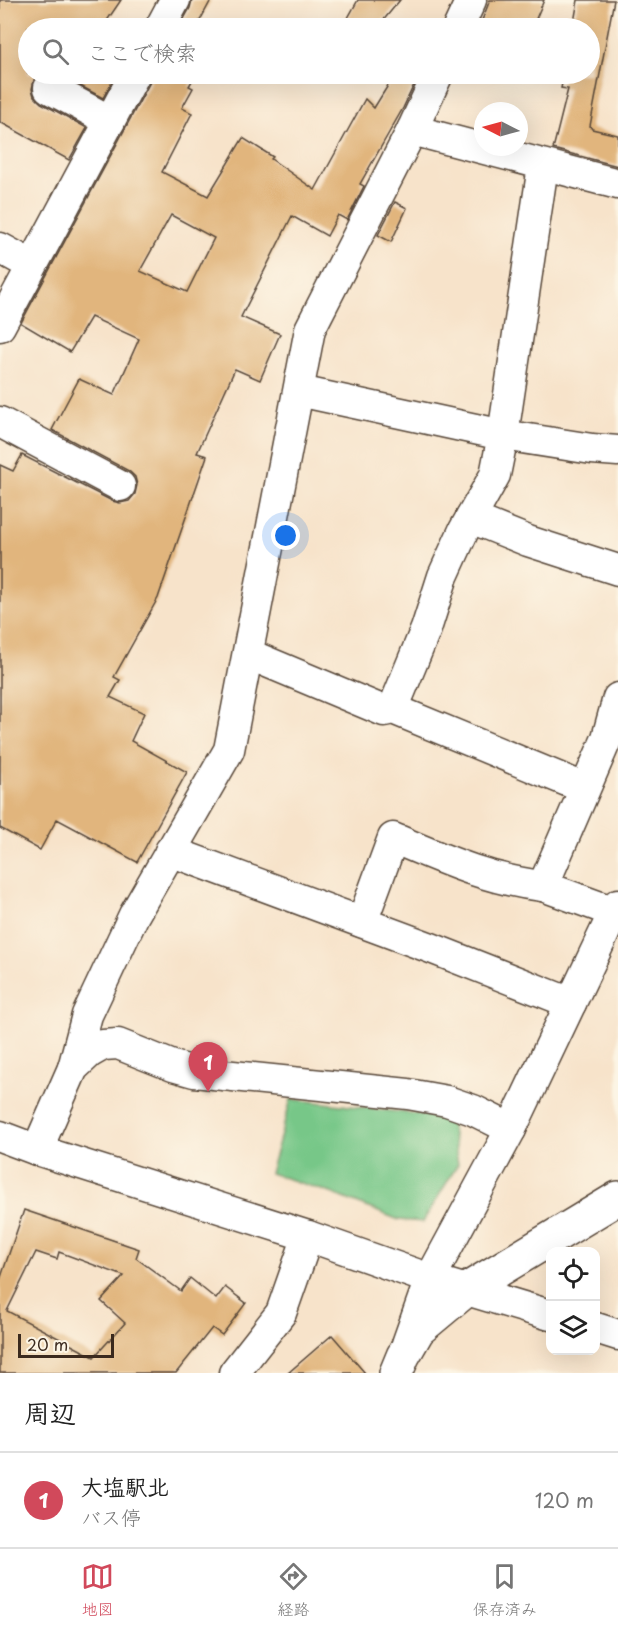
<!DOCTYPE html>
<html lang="ja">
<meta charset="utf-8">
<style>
:root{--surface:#fff;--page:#f6f6f6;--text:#222;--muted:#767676;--line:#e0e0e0;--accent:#d1495b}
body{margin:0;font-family:"Playpen Sans","Klee One",sans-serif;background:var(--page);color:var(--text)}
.controls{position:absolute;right:18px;bottom:18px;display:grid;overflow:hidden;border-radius:12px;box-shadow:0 6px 24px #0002}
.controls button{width:54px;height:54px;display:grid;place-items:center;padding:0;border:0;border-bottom:2px solid var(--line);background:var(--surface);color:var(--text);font:30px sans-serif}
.compass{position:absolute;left:474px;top:102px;width:54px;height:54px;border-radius:50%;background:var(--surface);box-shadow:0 6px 24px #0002;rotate:276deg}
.scale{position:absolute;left:18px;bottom:15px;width:96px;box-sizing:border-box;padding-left:6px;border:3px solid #3b2a1e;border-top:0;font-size:16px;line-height:21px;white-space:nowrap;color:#3b2a1e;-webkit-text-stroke:4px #fcf5e5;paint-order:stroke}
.you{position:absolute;left:286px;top:536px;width:21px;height:21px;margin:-15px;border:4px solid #fff;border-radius:50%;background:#1a73e8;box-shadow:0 0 0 9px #1a73e833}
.badge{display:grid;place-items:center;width:39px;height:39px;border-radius:50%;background:var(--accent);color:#fff;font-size:20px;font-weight:700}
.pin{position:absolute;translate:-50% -50px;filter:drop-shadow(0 2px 3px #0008)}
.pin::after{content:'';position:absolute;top:32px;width:21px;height:18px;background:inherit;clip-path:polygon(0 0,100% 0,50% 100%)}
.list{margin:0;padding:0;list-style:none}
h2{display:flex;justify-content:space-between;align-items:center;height:78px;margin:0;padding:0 24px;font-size:26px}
h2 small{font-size:20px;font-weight:400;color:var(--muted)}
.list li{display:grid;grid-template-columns:39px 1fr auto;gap:18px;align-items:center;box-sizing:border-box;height:96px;padding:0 24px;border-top:2px solid var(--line)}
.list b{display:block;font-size:22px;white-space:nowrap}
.list p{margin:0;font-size:20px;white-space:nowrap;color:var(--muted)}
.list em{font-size:20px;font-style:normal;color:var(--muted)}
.icon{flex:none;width:33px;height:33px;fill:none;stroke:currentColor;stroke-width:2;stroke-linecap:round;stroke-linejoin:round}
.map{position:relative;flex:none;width:618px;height:1373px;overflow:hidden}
.search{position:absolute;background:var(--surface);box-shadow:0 6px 24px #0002;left:18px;right:18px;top:18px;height:66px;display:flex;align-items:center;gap:15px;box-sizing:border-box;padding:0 21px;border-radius:33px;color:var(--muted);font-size:22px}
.sheet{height:174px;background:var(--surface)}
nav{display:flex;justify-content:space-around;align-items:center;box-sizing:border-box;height:84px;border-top:2px solid var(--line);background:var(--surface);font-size:16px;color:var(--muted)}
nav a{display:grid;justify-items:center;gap:3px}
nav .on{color:var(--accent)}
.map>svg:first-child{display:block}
</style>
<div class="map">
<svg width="618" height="1373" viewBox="0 0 618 1373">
<rect width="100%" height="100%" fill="#fcf5e5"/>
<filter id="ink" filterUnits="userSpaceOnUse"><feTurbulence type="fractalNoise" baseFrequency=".0167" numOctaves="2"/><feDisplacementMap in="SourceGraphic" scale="12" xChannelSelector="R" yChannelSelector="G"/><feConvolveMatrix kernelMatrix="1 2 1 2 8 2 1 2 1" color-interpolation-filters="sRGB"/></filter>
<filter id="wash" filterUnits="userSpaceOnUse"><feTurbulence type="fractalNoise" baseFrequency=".008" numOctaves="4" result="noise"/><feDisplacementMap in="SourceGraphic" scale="24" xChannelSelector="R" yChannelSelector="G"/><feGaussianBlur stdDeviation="1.35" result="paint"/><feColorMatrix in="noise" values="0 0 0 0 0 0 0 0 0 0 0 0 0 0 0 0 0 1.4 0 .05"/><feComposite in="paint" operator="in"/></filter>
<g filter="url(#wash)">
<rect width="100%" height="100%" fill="#f7e3ca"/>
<path fill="#77c788" stroke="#597853" stroke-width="1.5" d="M291,1099L450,1118L458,1164L423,1222L399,1220L331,1193L270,1173Z"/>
<g id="blocks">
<g fill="#e1b57d" fill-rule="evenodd">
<path d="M0,0H121L102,28H28V74H40L34,80L32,89L34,96L41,103L87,128L69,160L0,122Z"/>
<path d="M192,0H211L196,28H179L190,8Z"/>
<path d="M358,0H400L377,28H345L343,27Z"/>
<path d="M490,0H544L532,28H479Z"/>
<path d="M578,0H614L590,126L592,129L618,135V166L553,149L568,89L561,88L564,74H590V28H573Z"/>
<path d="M58,74H116L103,98Z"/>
<path d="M152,74H196L189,86L193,88L182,108L192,113L162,172L208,196L243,138L273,157L271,159L315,190L365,99L374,108L395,74H419L403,108L360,184L364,186L347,220L338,215L327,236L292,216L241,317L280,334L260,380L235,369L197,453L207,456L158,598L114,677L120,680L110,697L144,713L131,741L187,772L137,862L57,819L40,850L0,828V465L13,471L22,455L112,501L120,503L129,501L135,494L137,485L135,477L129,471L52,430L79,379L114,395L139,339L91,317L70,352L21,323L150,82ZM171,215L214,238L187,292L140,271Z"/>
<path d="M395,202L407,208L391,242L378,235Z"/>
<path d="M24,1210L139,1249L136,1258L181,1291L190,1278L216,1299L225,1287L246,1303L222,1335L212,1328L176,1373H0V1280ZM36,1252L57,1259L59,1252L124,1276L101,1301L125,1323L94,1357L7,1311Z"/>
<path d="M332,1335L365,1373H288Z"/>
</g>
</g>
</g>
<g filter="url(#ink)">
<use href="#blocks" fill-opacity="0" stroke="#574638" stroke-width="1.5"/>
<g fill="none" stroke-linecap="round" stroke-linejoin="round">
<g stroke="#574638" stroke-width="33">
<g id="minor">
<path d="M160,28L175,0"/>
<path d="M458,28L471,0"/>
<path d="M49,88L110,121"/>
<path d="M412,130L618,184"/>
<path d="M543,166L503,435L592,449L618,451"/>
<path d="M0,248L31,265"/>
<path d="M0,326L135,74"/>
<path d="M299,391L503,435L495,475L464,530L443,576L426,629L393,709"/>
<path d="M0,422L120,486"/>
<path d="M471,518L528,541L618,570"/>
<path d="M248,654L384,711L393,709L584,788"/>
<path d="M170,851L431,948L571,1003"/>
<path d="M614,912L543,886L607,738L618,698"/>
<path d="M362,922L393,838C443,859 488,880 543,886"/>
<path d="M73,1068L87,1015L134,915L229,750L310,329L412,130L438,74"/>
<path d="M0,1136L37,1150L308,1236L430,1279L550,1315"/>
<path d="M37,1150L73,1068L89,1053L103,1045L118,1044L173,1066L194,1072L408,1094L447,1101L473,1110L511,1129"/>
<path d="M596,1328L618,1335"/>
<path d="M407,1344L430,1279L511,1129L618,904"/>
<path d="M234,1373L281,1313L308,1236"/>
</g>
</g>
<g stroke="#574638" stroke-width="36">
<path id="highway" d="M396,1373L403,1356L418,1330L466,1290L618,1198"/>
</g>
<use href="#minor" stroke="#fff" stroke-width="30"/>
<use href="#highway" stroke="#fff" stroke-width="33"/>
</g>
</g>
</svg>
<div class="controls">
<button><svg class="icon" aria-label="locate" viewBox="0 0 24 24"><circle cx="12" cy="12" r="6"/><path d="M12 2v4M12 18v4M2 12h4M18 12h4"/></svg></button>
<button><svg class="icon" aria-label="layers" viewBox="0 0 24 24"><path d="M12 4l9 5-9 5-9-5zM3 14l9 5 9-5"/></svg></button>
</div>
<svg class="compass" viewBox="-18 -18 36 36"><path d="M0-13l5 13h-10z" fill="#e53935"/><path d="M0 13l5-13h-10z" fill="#767676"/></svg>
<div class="scale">20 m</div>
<div class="you"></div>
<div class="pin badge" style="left:208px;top:1092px">1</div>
<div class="search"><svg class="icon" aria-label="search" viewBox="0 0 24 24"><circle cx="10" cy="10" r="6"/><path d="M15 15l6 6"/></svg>ここで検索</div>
</div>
<section class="sheet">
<h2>周辺<small></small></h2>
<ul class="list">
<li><span class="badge">1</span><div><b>大塩駅北</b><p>バス停</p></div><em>120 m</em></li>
</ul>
</section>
<nav>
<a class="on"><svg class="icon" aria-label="map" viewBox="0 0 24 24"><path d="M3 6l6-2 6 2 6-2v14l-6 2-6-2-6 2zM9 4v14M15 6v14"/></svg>地図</a>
<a><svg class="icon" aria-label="directions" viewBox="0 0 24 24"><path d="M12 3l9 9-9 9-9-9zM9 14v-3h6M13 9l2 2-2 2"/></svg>経路</a>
<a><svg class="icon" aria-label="saved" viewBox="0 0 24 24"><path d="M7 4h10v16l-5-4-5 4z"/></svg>保存済み</a>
</nav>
